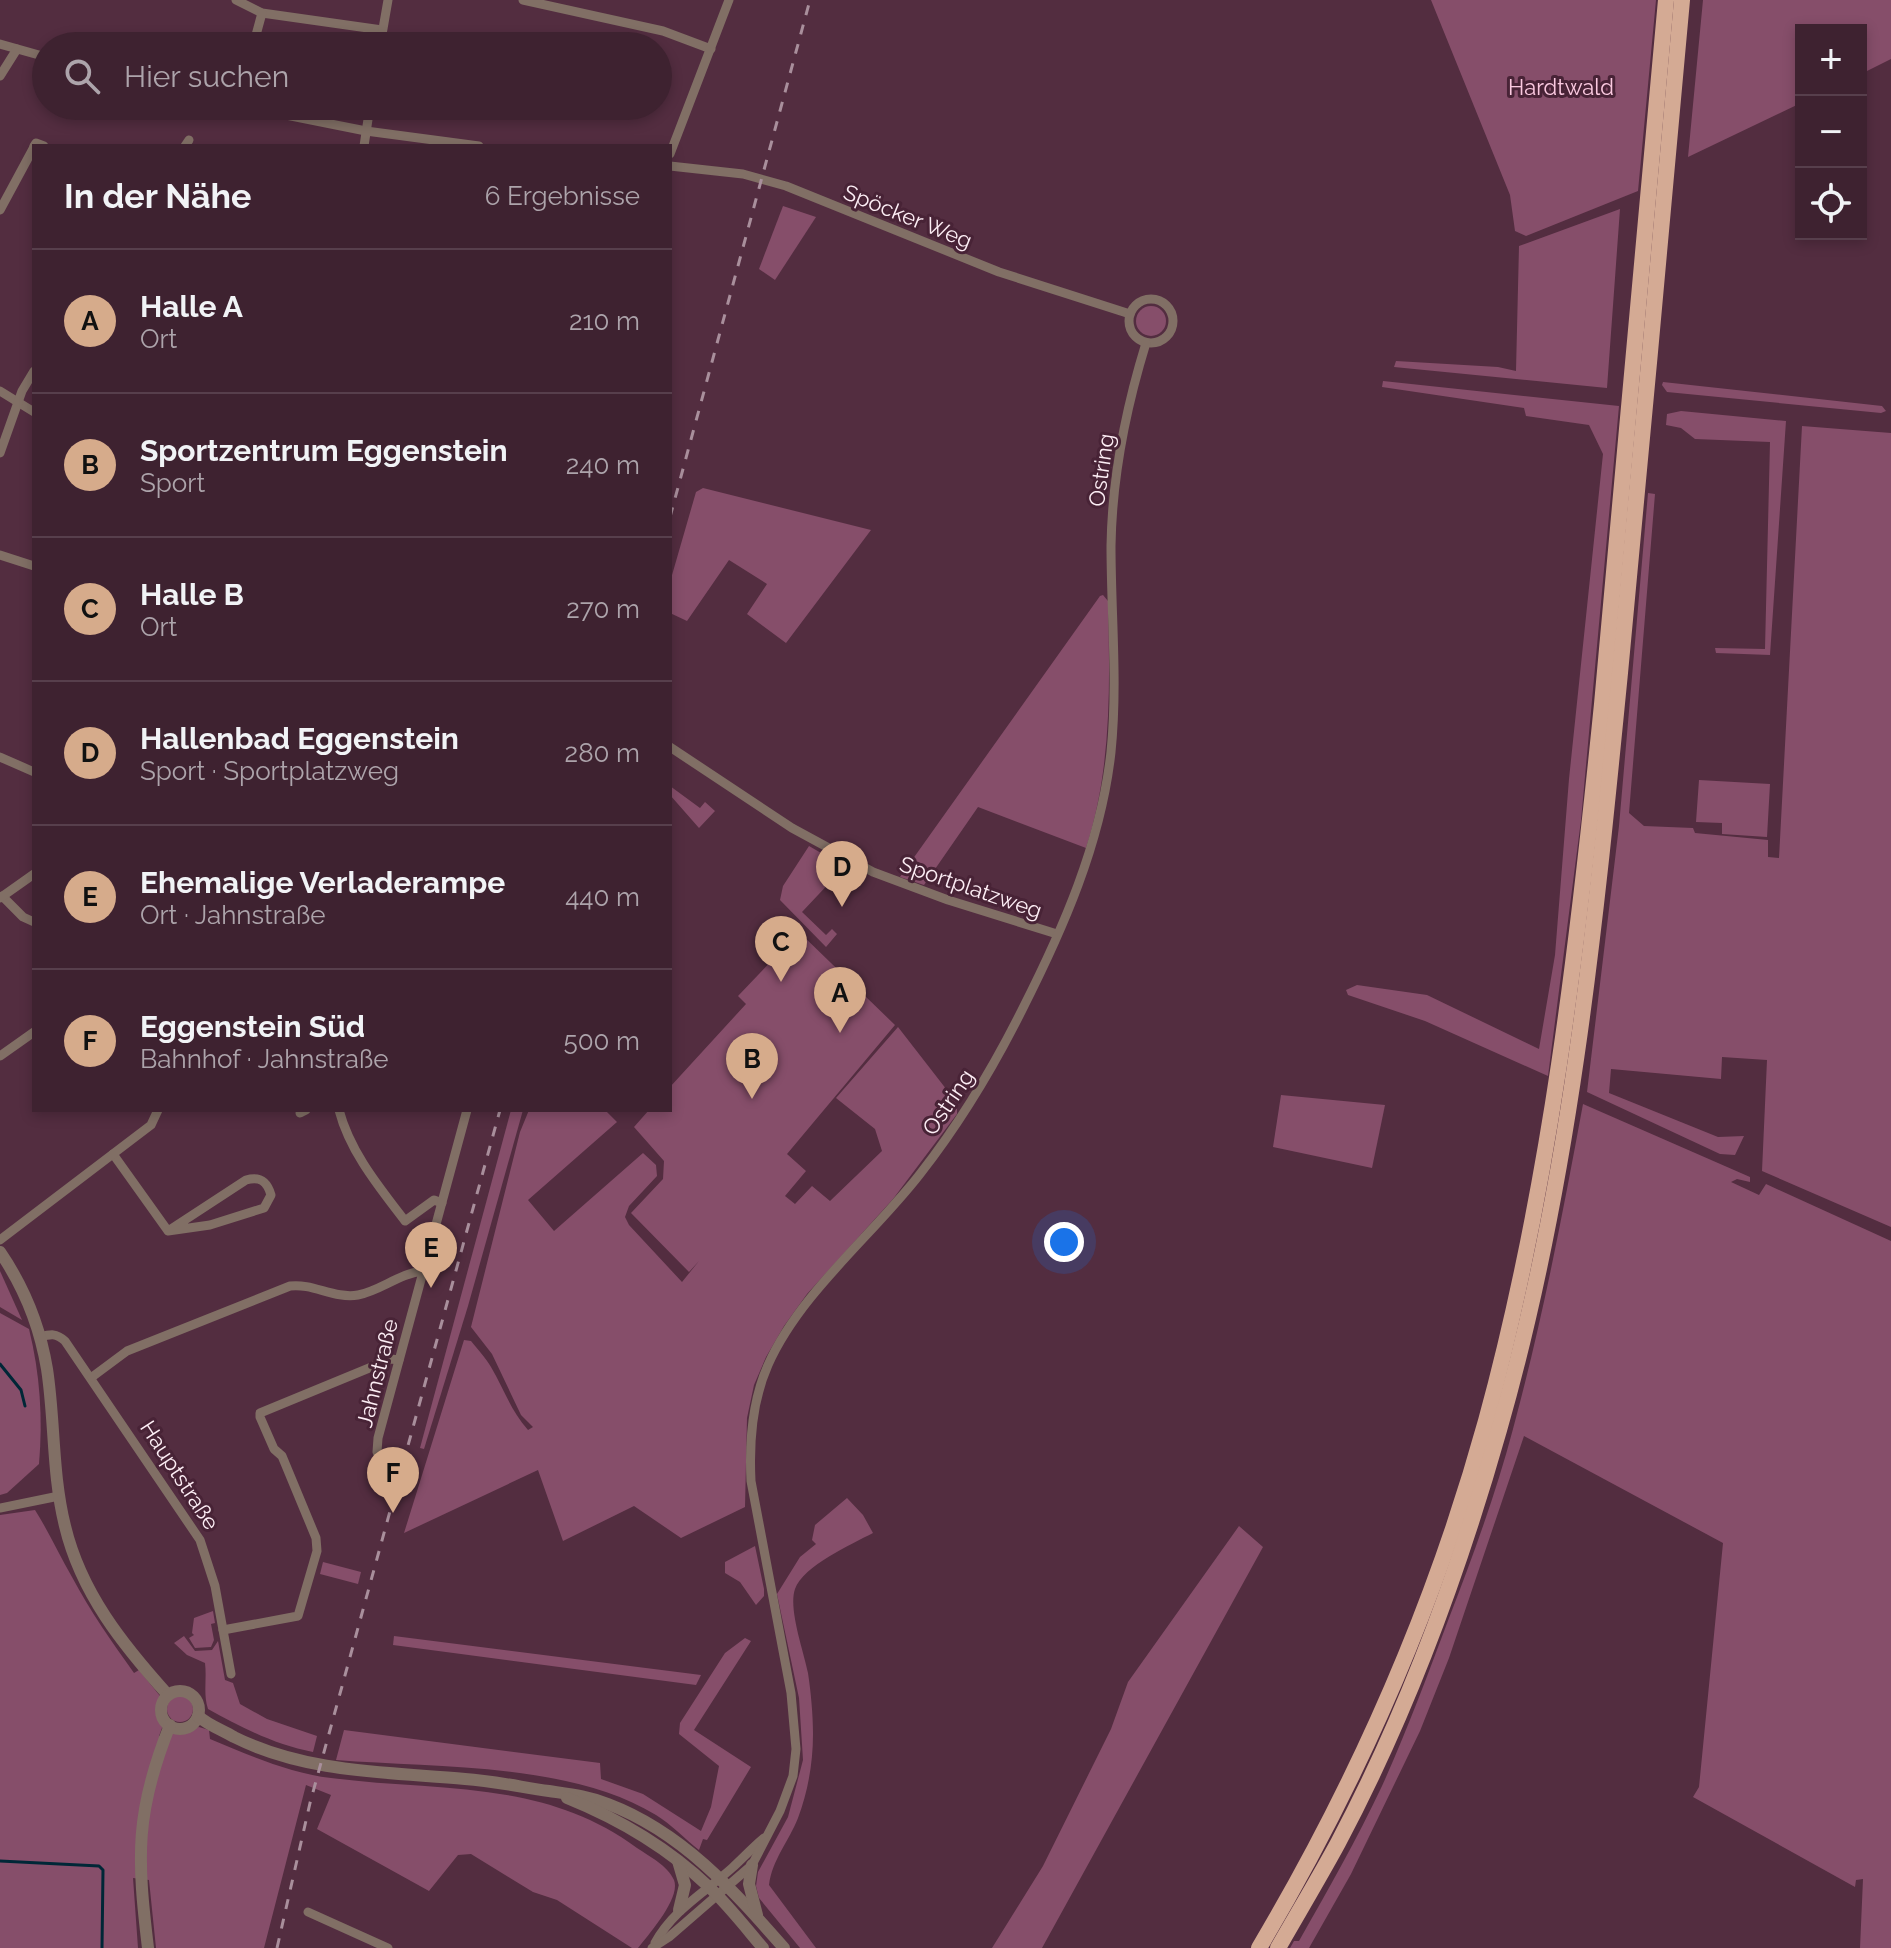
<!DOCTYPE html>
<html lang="de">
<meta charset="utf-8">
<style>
:root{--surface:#3e2230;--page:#452a38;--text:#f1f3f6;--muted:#ada4ab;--line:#573f4c;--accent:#d6ab8b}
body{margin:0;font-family:Raleway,sans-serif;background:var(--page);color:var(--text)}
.controls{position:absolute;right:24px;top:24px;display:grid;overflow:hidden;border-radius:0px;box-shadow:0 4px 12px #0003}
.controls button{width:72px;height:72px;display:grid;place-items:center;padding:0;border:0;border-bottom:2px solid var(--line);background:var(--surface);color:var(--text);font:40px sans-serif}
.you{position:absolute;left:1064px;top:1242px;width:28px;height:28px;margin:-20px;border:6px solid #fff;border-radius:50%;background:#1a73e8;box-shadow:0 0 0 12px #1a73e833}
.badge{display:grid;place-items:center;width:52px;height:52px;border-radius:50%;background:var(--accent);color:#111;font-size:26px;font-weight:700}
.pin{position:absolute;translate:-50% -66px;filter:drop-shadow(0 2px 4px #0008)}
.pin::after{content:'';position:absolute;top:42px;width:28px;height:24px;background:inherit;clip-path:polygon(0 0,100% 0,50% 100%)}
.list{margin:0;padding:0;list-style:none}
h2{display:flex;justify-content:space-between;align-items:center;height:104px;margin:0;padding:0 32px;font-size:34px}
h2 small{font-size:26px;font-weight:400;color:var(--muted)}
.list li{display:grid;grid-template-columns:52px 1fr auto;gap:24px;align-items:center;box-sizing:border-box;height:144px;padding:0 32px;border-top:2px solid var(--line)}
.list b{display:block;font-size:30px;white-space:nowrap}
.list p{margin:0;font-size:26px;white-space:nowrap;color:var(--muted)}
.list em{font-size:26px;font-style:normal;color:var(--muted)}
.icon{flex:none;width:44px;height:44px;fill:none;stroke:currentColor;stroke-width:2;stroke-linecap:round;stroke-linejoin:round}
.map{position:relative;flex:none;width:1891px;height:1948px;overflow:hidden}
.search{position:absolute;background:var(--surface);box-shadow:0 4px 12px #0003;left:32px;top:32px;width:640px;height:88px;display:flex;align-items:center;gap:20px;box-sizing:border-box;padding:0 28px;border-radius:44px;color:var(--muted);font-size:30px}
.panel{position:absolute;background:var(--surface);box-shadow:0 4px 12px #0003;left:32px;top:144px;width:640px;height:968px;border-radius:0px}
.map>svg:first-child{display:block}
</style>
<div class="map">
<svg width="1891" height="1948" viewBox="0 0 1891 1948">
<rect width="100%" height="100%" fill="#532d40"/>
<g fill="#864e6a">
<path d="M1431,0H1656L1638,191L1526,236L1515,231L1510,195Z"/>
<path d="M1703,0H1891V59L1861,74V30H1801V103L1688,157Z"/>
<path d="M783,206L816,217L775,280L759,269Z"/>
<path d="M1620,209L1607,388L1394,367L1396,361L1498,367L1516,371L1519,246Z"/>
<circle cx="1151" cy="321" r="15"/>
<path d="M1383,381L1619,406L1581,820L1548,1076L1425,1021L1348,995L1346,990L1357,985L1427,995L1539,1049L1555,955L1569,779L1603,454L1589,425L1526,416L1524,408L1382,387Z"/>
<path d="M1663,382L1882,406L1886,411L1881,413L1667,392L1662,385Z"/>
<path d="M1681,411L1786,421L1770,655L1716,653L1715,648L1765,649L1770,442L1695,439L1681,428L1666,425L1667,414Z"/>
<path d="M1802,426L1891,433V1227L1762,1171L1767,1060L1722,1057L1721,1079L1611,1069L1609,1093L1718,1137L1744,1136L1735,1155L1720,1154L1587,1092L1619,826L1648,493L1655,494L1629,813L1644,826L1693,828L1695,833L1768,840V857L1779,858Z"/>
<path d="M703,488L871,530L786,643L747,614L767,584L729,560L687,621L670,613V582L696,492Z"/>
<path d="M1103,595L1108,601C1110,684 1112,768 1086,848L978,807L924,885L900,877L1100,596Z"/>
<path d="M1699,780L1770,784L1767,837L1722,834V823L1696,822Z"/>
<path d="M670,786L700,808L705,802L715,811L699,828L670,795Z"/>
<path d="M809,846L847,868L837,880L834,878L802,912L826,935L832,929L837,934L826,947L780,900L783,886Z"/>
<path d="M799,932L895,1025L787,1154L806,1171L785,1196L795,1204L812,1186L830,1201L882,1151L875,1129L836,1098L898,1027L957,1103V1114L893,1199L807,1294L784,1326L766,1357L754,1385L747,1418L745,1507L681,1538L634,1506L563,1541L538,1470L404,1533L464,1340L471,1341C478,1350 486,1358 491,1367C504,1389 511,1411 528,1430L533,1427L521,1415L492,1354L471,1327L520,1132L529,1110H605L617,1122L528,1200L554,1231L643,1153L656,1165L657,1176L629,1206L625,1217L629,1225L682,1282L699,1261L689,1272L631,1213L663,1179L664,1161L634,1127L649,1110H670V1087L746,1004L738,996Z"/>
<path d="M1281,1095L1385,1105L1372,1168L1273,1147Z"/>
<path d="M1583,1104L1750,1177V1182L1737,1179L1731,1182L1759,1195L1766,1184L1891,1241V1948H1860L1863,1879L1856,1880L1855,1887L1693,1797L1699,1787L1723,1543L1524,1436L1449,1658L1420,1731L1351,1874L1309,1948H1290L1294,1941H1299C1328,1890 1357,1839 1382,1786C1407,1731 1428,1674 1449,1618C1473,1556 1496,1493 1513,1429C1542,1322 1563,1213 1583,1104Z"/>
<path d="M511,1110H523L468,1306L424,1449L420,1448Z"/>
<path d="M0,1271L22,1320L0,1307Z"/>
<path d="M0,1313L29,1329C40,1374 43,1418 39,1464L7,1493L0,1495Z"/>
<path d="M847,1498L863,1515L873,1533C852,1544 803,1566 795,1589C788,1609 804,1652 808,1673C811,1693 813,1715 813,1734C813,1763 808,1791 798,1818C789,1841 772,1860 769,1885L816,1948H800L759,1898L756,1886L758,1872L788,1817L803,1760L799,1698L777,1594L800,1557L816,1544L812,1540L815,1525Z"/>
<path d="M35,1510C49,1532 59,1555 72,1577C90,1611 112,1642 134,1673L139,1670L160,1696L162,1728L159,1736L168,1739L172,1733L199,1727L209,1730L210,1739C249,1755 289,1773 331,1778C439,1792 544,1779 637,1848C649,1856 668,1866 674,1880C681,1898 649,1934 638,1948H632L557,1900L533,1892L471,1854L458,1855L429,1891L317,1829L331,1795L306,1785L264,1948H156L149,1880L133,1878L138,1948H0V1515Z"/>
<path d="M1239,1526L1263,1547L1042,1948H992L1043,1866L1111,1729L1128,1682Z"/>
<path d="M755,1546L764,1589V1596L756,1605L740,1582L725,1573V1562Z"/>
<path d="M323,1562L361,1572L358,1584L320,1574Z"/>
<path d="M213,1611L215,1623L211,1624L214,1640L211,1647L195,1648L189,1638L194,1635L192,1633L194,1618Z"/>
<path d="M184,1636L195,1651L212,1650L218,1641L225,1680L233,1683L240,1704L267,1719L317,1736L313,1752C275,1745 241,1727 208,1709C203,1694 207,1679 205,1663L187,1655L174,1643Z"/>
<path d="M394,1636L701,1675L696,1685L393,1645Z"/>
<path d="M745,1638L751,1641L694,1730L751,1767L707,1840L703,1839L699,1850C685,1839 671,1824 656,1815C569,1762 435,1768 336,1760L344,1730L600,1763L601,1779L643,1794L701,1831L711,1807L719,1766L679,1734L680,1723L725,1653Z"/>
<circle cx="180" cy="1709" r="13"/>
</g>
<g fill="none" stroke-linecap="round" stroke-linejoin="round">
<g stroke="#002737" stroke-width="3">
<path d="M0,1364L21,1390L25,1406"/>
<path d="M0,1861L99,1866L103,1870L102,1948"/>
</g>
<g stroke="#816f65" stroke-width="9">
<path d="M236,0L262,13L382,30"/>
<path d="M523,0L663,31L711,49"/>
<path d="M0,44L46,57"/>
<path d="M253,46L262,13"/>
<path d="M380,46L388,0"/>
<path d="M0,76L17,49"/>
<path d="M240,106L366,131L479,146"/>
<path d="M34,146L36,143L44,146"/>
<path d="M185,146L189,140"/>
<path d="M364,146L370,106"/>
<path d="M670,154L729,0"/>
<path d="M670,166L743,174L786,186L999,272L1130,314"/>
<path d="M0,210L34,147"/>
<circle cx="1151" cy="321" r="22"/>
<path d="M0,391L34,412"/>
<path d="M0,453L22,391L34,371"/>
<path d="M0,555L34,566"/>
<path d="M670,747L792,828L873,872L948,900L1057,934"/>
<path d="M0,757L34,772"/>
<path d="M2,896L23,917L34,922"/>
<path d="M0,898L34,874"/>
<path d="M0,1056L34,1032"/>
<path d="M339,1110C350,1152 379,1187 405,1221L434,1200L442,1203"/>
<path d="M300,1113L306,1110"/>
<path d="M113,1154L168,1231L210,1225L264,1208L271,1195C267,1181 260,1176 246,1180L168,1231"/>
<path d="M0,1240L151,1125L158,1110"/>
<path d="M40,1337C51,1334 56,1333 65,1341L200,1540L215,1586L231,1674"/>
<path d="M92,1377L127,1351L290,1286C313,1283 334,1299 358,1295C380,1291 400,1273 423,1271"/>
<path d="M380,1460L377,1452L378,1438L467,1110"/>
<path d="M0,1508L59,1496"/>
<path d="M223,1630L298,1616L317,1551L316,1538L282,1456L274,1449L260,1417V1413L391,1359L399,1360"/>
<path d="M308,1912L388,1948"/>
<path d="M655,1943C673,1910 704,1893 732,1868C743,1858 753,1847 764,1838"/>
<path d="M652,1948L669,1937L752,1865L780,1811L793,1776L796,1749L791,1693L751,1481C749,1441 752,1401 768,1365C800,1293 872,1236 920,1174C960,1123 993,1068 1022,1010C1063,929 1101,843 1111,752C1118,683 1111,615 1111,546C1112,478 1126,408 1146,343"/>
</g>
<g stroke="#816f65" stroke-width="12">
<path d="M0,1252C24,1287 40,1327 47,1369C55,1421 52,1474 65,1526C81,1593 123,1645 168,1695"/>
<circle cx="180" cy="1710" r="19"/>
<path d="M198,1716C208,1725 222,1730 234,1737C306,1773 387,1772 465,1779C493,1781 521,1787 549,1791C569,1794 588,1796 608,1804C682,1832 733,1890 784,1948"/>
<path d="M567,1798C619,1819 668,1848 709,1887C729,1906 746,1928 763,1948"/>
<path d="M678,1861L685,1885L679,1910"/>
<path d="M752,1865L749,1884L757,1915"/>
<path d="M148,1948C137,1857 135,1812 170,1725"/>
</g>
<g stroke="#d4aa94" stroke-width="16">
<path d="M1259,1948C1357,1783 1435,1606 1486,1421C1550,1187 1578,944 1602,704C1625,470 1645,235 1666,0"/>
<path d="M1278,1948C1298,1913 1319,1878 1338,1843C1407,1713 1459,1571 1499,1430C1570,1183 1595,927 1620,673C1642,449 1661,224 1682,0"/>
</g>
<g stroke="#a98f9c" stroke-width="3" stroke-dasharray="10 10" stroke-linecap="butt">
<path d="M670,517L810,0"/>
<path d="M277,1948L310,1803L500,1110"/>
</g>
</g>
<g text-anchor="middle" stroke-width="6" stroke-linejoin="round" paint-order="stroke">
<g font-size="22" fill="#fbc9e0" stroke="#482336">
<text x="1561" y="95">Hardtwald</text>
</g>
<g font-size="22" fill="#fdeef5" stroke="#482336">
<text transform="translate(908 216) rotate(22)" y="8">Spöcker Weg</text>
<text transform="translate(1101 470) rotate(-82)" y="8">Ostring</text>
<text transform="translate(971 887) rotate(19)" y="8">Sportplatzweg</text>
<text transform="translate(948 1102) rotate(-56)" y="8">Ostring</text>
<text transform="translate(377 1373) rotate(-76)" y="8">Jahnstraße</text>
<text transform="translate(180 1475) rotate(57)" y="8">Hauptstraße</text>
</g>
</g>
</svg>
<div class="controls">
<button>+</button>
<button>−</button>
<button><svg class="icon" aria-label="locate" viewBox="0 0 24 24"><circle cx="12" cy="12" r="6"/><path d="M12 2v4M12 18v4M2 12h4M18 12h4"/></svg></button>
</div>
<div class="you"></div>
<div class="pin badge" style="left:840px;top:1033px">A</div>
<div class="pin badge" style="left:752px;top:1099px">B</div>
<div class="pin badge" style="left:781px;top:982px">C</div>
<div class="pin badge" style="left:842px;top:907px">D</div>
<div class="pin badge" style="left:431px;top:1288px">E</div>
<div class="pin badge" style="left:393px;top:1513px">F</div>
<div class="search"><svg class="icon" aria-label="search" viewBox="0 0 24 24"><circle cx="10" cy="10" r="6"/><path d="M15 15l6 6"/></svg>Hier suchen</div>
<section class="panel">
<h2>In der Nähe<small>6 Ergebnisse</small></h2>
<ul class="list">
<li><span class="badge">A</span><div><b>Halle A</b><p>Ort</p></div><em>210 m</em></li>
<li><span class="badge">B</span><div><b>Sportzentrum Eggenstein</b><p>Sport</p></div><em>240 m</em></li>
<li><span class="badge">C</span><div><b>Halle B</b><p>Ort</p></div><em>270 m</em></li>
<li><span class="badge">D</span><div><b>Hallenbad Eggenstein</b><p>Sport · Sportplatzweg</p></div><em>280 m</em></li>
<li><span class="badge">E</span><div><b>Ehemalige Verladerampe</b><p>Ort · Jahnstraße</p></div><em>440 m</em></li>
<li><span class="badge">F</span><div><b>Eggenstein Süd</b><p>Bahnhof · Jahnstraße</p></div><em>500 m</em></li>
</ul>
</section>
</div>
